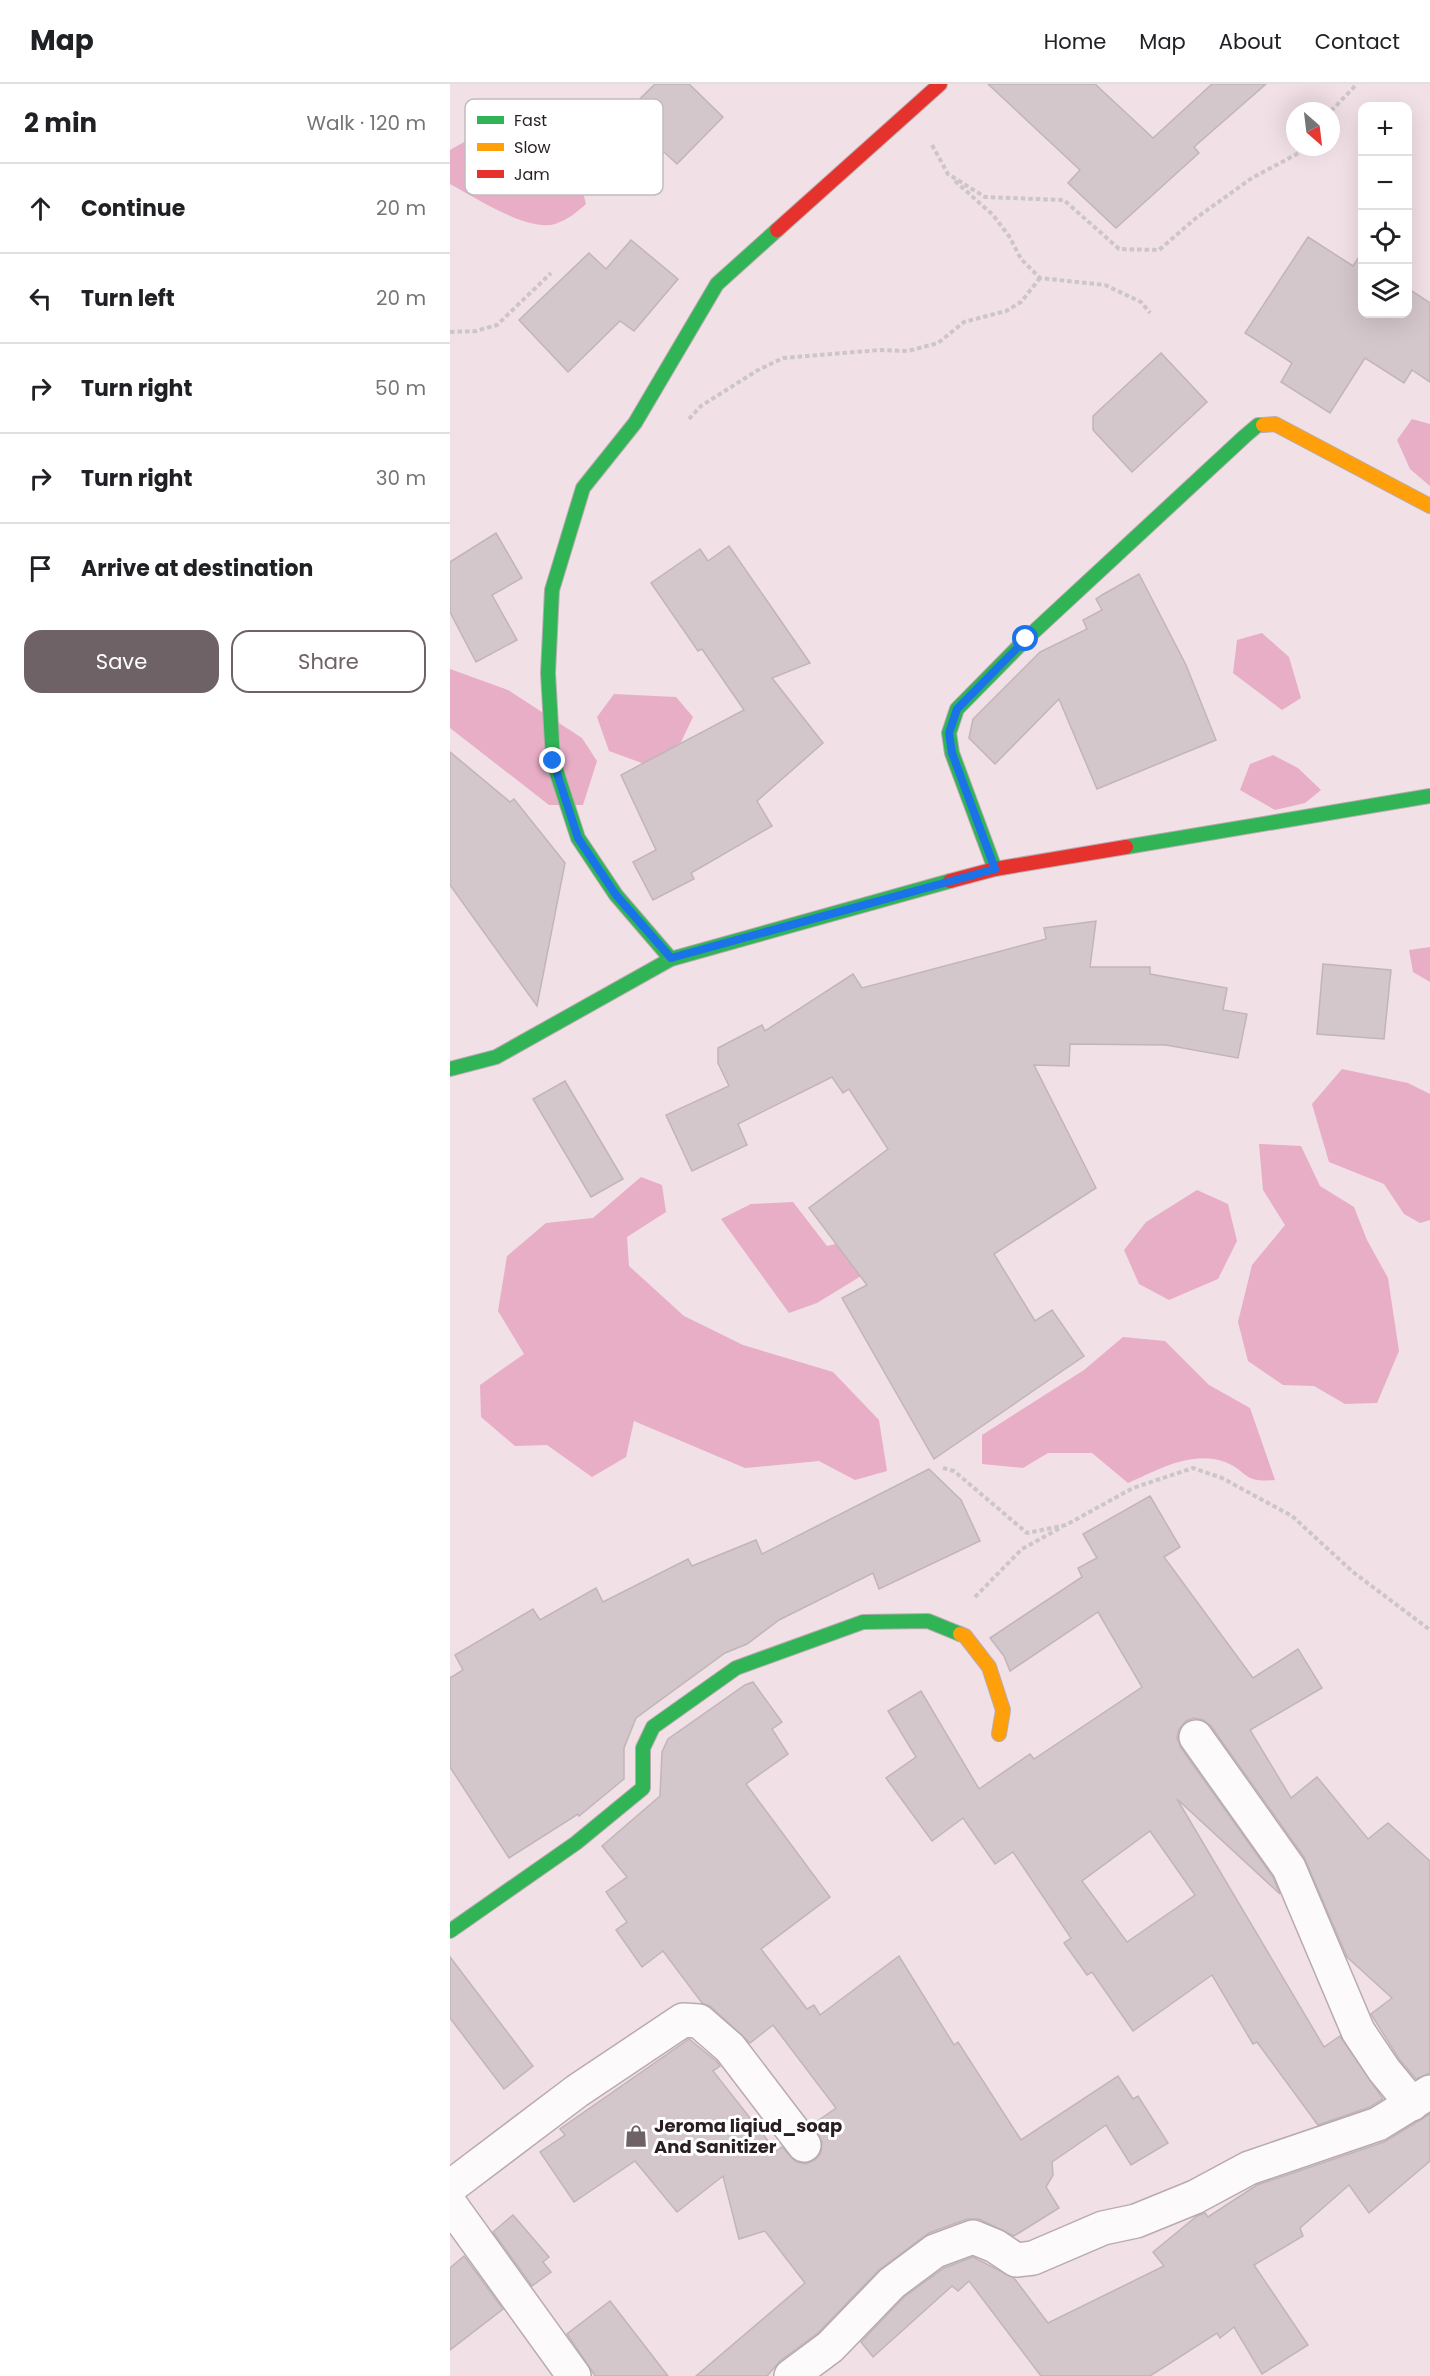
<!DOCTYPE html>
<meta charset="utf-8">
<style>
:root{--surface:#fff;--page:#f2f2f2;--text:#202124;--muted:#757577;--line:#e0e0e0;--accent:#6f6267}
body{margin:0;font-family:Poppins,sans-serif;background:var(--page);color:var(--text)}
.controls{position:absolute;right:18px;top:18px;display:grid;overflow:hidden;border-radius:12px;box-shadow:0 6px 24px #0002}
.controls button{width:54px;height:54px;display:grid;place-items:center;padding:0;border:0;border-bottom:2px solid var(--line);background:var(--surface);color:var(--text);font:30px sans-serif}
.compass{position:absolute;left:836px;top:18px;width:54px;height:54px;border-radius:50%;background:var(--surface);box-shadow:0 6px 24px #0002;rotate:152deg}
.stop{position:absolute;width:18px;height:18px;margin:-14px;border:4px solid #1a73e8;border-radius:50%;background:#fff}
.stop.end{background:#1a73e8;border-color:#fff;box-shadow:0 2px 6px #0008}
.list{margin:0;padding:0;list-style:none}
h2{display:flex;justify-content:space-between;align-items:center;height:78px;margin:0;padding:0 24px;font-size:26px}
h2 small{font-size:20px;font-weight:400;color:var(--muted)}
.list li{display:grid;grid-template-columns:39px 1fr auto;gap:18px;align-items:center;box-sizing:border-box;height:90px;padding:0 24px;border-top:2px solid var(--line)}
.list b{display:block;font-size:22px;white-space:nowrap}
.list em{font-size:20px;font-style:normal;color:var(--muted)}
.actions{display:flex;gap:12px;padding:18px 24px}
.actions a{flex:1;padding:14px 0;border:2px solid var(--accent);border-radius:18px;text-align:center;font-size:21px;color:var(--accent)}
.actions .main{background:var(--accent);color:#fff}
.icon{flex:none;width:33px;height:33px;fill:none;stroke:currentColor;stroke-width:2;stroke-linecap:round;stroke-linejoin:round}
.map{position:relative;flex:none;width:980px;height:2292px;overflow:hidden}
header{display:flex;align-items:center;gap:36px;box-sizing:border-box;height:84px;padding:0 30px;background:var(--surface);border-bottom:2px solid var(--line)}
header strong{font-size:28px}
nav{display:flex;gap:33px;margin-inline-start:auto;font-size:21px}
main{display:flex}
aside{flex:1;background:var(--surface)}
.map>svg:first-child{display:block}
</style>
<header>
<strong>Map</strong>
<nav><a>Home</a><a>Map</a><a>About</a><a>Contact</a></nav>
</header>
<main>
<aside>
<h2>2 min<small>Walk · 120 m</small></h2>
<ul class="list">
<li><svg class="icon" aria-label="ahead" viewBox="0 0 24 24"><path d="M12 20V5M6 11l6-6 6 6"/></svg><div><b>Continue</b></div><em>20 m</em></li>
<li><svg class="icon" aria-label="left" viewBox="0 0 24 24"><path d="M17 20v-9H6M10 6l-5 5 5 5"/></svg><div><b>Turn left</b></div><em>20 m</em></li>
<li><svg class="icon" aria-label="right" viewBox="0 0 24 24"><path d="M7 20v-9h11M14 6l5 5-5 5"/></svg><div><b>Turn right</b></div><em>50 m</em></li>
<li><svg class="icon" aria-label="right" viewBox="0 0 24 24"><path d="M7 20v-9h11M14 6l5 5-5 5"/></svg><div><b>Turn right</b></div><em>30 m</em></li>
<li><svg class="icon" aria-label="arrive" viewBox="0 0 24 24"><path d="M6 21V4h12l-3 4 3 4H6"/></svg><div><b>Arrive at destination</b></div></li>
</ul>
<div class="actions"><a class="main">Save</a><a>Share</a></div>
</aside>
<div class="map">
<svg width="980" height="2292" viewBox="0 0 980 2292">
<rect width="100%" height="100%" fill="#f1e0e6"/>
<g fill="#e7aec6">
<path d="M25,52L97,56L127,85L136,120C126,129 117,136 105,140C78,148 24,113 0,100V66Z"/>
<path d="M962,335L980,340V402L960,385L947,356Z"/>
<path d="M812,549L839,573L851,614L832,626L783,589L787,556Z"/>
<path d="M0,585L58,606L132,654L147,677L133,721H99L0,644Z"/>
<path d="M164,610L226,613L243,633L218,685L211,686L159,667L147,633Z"/>
<path d="M823,671L848,684L871,706L855,719L825,726L790,706L800,680Z"/>
<path d="M980,863V898L963,888L959,866Z"/>
<path d="M892,985L958,999L980,1010V1136L970,1139L954,1130L934,1100L879,1078L862,1020Z"/>
<path d="M809,1060L851,1062L870,1102L904,1123L917,1156L938,1194L949,1267L927,1319L895,1320L864,1302L833,1301L798,1277L788,1238L802,1181L835,1141L813,1106Z"/>
<path d="M191,1093L212,1101L216,1128L177,1153L179,1182L234,1232L293,1261L383,1288L429,1336L437,1387L405,1396L369,1377L295,1384L184,1337L176,1373L142,1393L97,1361L65,1362L31,1333L30,1301L74,1270L48,1227L57,1172L96,1139L143,1134Z"/>
<path d="M747,1106L778,1120L787,1157L768,1195L719,1216L689,1200L674,1166L696,1138Z"/>
<path d="M343,1118L377,1162L419,1152L434,1178L367,1219L339,1229L271,1135L301,1120Z"/>
<path d="M673,1253L715,1257L759,1301L800,1324L825,1396C791,1399 800,1388 775,1378C741,1366 708,1386 678,1399L642,1369H598L573,1384L532,1380V1351L634,1286Z"/>
</g>
<g fill="#d4c7cc" stroke="#c1b5b9" stroke-width="1.5" fill-rule="evenodd">
<path d="M205,0H239L273,33L227,80L214,68L194,88L155,49Z"/>
<path d="M538,0H645L703,54L762,0H816L744,63L749,69L666,144L618,99L630,86Z"/>
<path d="M858,153L903,182L911,170L912,171V230H957V199L961,201L959,205L980,219V298L962,286L954,299L915,274L880,329L831,298L842,279L795,249Z"/>
<path d="M181,156L228,195L184,247L170,237L118,288L69,236L139,169L156,185Z"/>
<path d="M711,269L757,318L682,388L643,346V332Z"/>
<path d="M46,449L72,494L42,511L67,556L26,578L0,528V478Z"/>
<path d="M279,462L360,579L322,594L373,659L307,717L322,742L241,789L244,795L203,816L183,778L206,766L171,691L294,626L252,565L248,567L201,499L250,465L258,477Z"/>
<path d="M689,490L736,581L766,656L647,705L609,615L545,680L519,654L523,635L590,568L637,545L633,536L652,526L646,515L652,511Z"/>
<path d="M0,668L60,718L64,715L115,779L87,922L0,801Z"/>
<path d="M646,837L640,883H700V890L777,904L773,926L797,930L788,974L716,961L620,960L619,982L584,981L646,1104L544,1170L585,1237L602,1226L634,1272L484,1375L392,1214L417,1201L359,1124L438,1065L399,1005L393,1009L382,993L288,1040L297,1061L242,1087L216,1031L279,1002L268,979V964L312,941L315,947L403,890L412,904L596,855L594,844Z"/>
<path d="M873,880L941,886L934,955L867,950Z"/>
<path d="M115,997L173,1095L141,1113L83,1015Z"/>
<path d="M479,1385L511,1416L530,1457L429,1505L423,1489L329,1536L297,1560L275,1569L186,1634L174,1664V1695L129,1732L128,1730L59,1774L0,1683V1594L13,1586L5,1571L83,1525L90,1536L146,1504L153,1518L238,1475L242,1482L306,1456L312,1470Z"/>
<path d="M700,1412L730,1463L714,1473L803,1594L848,1565L872,1604L800,1646L841,1714L867,1693L918,1755L938,1739L980,1777V1989L966,1995L949,1975L921,1930L942,1914L897,1873L854,1773L761,1642L753,1636L744,1634L736,1637L729,1645L727,1654L731,1664L823,1793L830,1810L727,1715L874,1963L890,1952L933,2015L920,2023L868,2041L807,1958L803,1960L762,1891L683,1947L642,1888L637,1891L614,1859L621,1854L563,1768L545,1780L513,1734L482,1757L436,1694L466,1673L438,1627L471,1607L529,1705L580,1670L584,1675L692,1603L648,1528L560,1587L554,1572L540,1554L632,1493L628,1484L647,1474L633,1450ZM700,1747L745,1811L677,1858L632,1797Z"/>
<path d="M303,1598L332,1638L322,1645L338,1670L296,1700L380,1813L311,1865L357,1925L364,1921L370,1931L449,1872L504,1961L508,1958L571,2056L668,1992L683,2015L688,2012L718,2059L681,2081L656,2041L602,2078L603,2091L596,2103L609,2124L564,2152L529,2135H517L479,2149L429,2186L368,2249L330,2277L317,2292H246L355,2199L315,2147L289,2155L273,2092L227,2128L185,2077L124,2118L90,2068L115,2051L110,2045L239,1955L266,1977L270,1982L263,1987L326,2067L332,2063L346,2078L356,2080L365,2076L371,2069L372,2058L362,2041L386,2024L323,1941L300,1959L261,1923L252,1919L213,1867L192,1883L166,1846L177,1838L156,1808L177,1793L152,1762L210,1712L212,1668L218,1655L295,1601Z"/>
<path d="M0,1873L83,1982L54,2005L0,1934Z"/>
<path d="M980,2030V2077L919,2129L899,2101L850,2144L853,2152L804,2181L858,2261L812,2290L784,2243L770,2254L767,2249L700,2292H591L519,2197L508,2207L502,2202L423,2273L411,2258L454,2213L494,2184L523,2173L564,2194L598,2239L714,2182L703,2168L747,2132L755,2129L758,2133L807,2101L934,2058Z"/>
<path d="M63,2131L99,2173L93,2178L101,2188L82,2202L43,2148Z"/>
<path d="M14,2172L53,2225L0,2266V2184Z"/>
<path d="M160,2217L218,2292H145L142,2287L117,2250Z"/>
</g>
<g fill="none" stroke-linecap="round" stroke-linejoin="round">
<g stroke="#b8abb0" stroke-width="36">
<g id="street">
<path d="M746,1653L839,1784L908,1947L934,1986L962,2020"/>
<path d="M0,2103L127,2007L233,1936L249,1937L280,1964L354,2061"/>
<path d="M0,2120L124,2292"/>
<path d="M341,2292L380,2263L442,2199L485,2167L523,2153L545,2162L566,2176L583,2174L653,2144L686,2137L745,2113L799,2084L928,2040L980,2008"/>
</g>
</g>
<g stroke="#b8abb0" stroke-width="16">
<g id="fast">
<path d="M676,763L980,712"/>
<path d="M545,785L502,669L499,649L507,625L576,555L795,352L808,341H813"/>
<path d="M221,875L166,811L128,754L103,677L98,589L102,506L133,404L185,339L267,200L327,146"/>
<path d="M0,985L46,973L221,875L500,797"/>
<path d="M0,1847L126,1759L193,1704V1664L203,1643L286,1584L413,1538L478,1537L510,1550"/>
</g>
</g>
<g stroke="#b8abb0" stroke-width="16">
<g id="slow">
<path d="M813,341L825,340L980,422"/>
<path d="M510,1550L515,1552L539,1583L553,1626L549,1650"/>
</g>
</g>
<g stroke="#b8abb0" stroke-width="16">
<g id="jam">
<path d="M327,146L490,0"/>
<path d="M500,797L545,785L676,763"/>
</g>
</g>
<g stroke="#ccc6c8" stroke-width="4" stroke-dasharray="4.5 3" stroke-linecap="butt">
<path d="M881,27L907,0"/>
<path d="M482,61L498,90L535,113L614,116L669,165L709,166L746,134L802,94L860,63"/>
<path d="M505,97L543,131L559,152L571,175L590,194L655,201L691,218L700,229"/>
<path d="M0,248L26,247L47,241L101,189"/>
<path d="M239,335L251,322L308,286L333,274L430,266L458,267L488,259L514,238L556,227L571,218L590,194"/>
<path d="M493,1384L504,1387L577,1449L616,1441L683,1404L743,1384L772,1394L842,1432L903,1488L980,1546"/>
<path d="M525,1513L572,1465L612,1443"/>
</g>
<use href="#street" stroke="#fdfafb" stroke-width="33"/>
<use href="#fast" stroke="#30b455" stroke-width="14"/>
<use href="#slow" stroke="#ff9f0a" stroke-width="14"/>
<use href="#jam" stroke="#e5322d" stroke-width="14"/>
</g>
<g fill="none" stroke-linecap="round" stroke-linejoin="round">
<path stroke="#1a73e8" stroke-width="8" d="M103,677L128,754L166,811L221,874L545,785L502,669L499,649L507,625L576,555"/>
</g>
<defs>
<g id="shop-bare" transform="scale(1.8)"><path d="M-5-2.5h2.3a2.7 3.5 0 0 1 5.4 0H5L5.5 6h-11ZM-1.5-2.5h3a1.5 2.3 0 0 0-3 0Z" fill="#6f6267" stroke="#fff" stroke-width="2.5" paint-order="stroke"/></g>
</defs>
<g fill-rule="evenodd">
<use href="#shop-bare" x="186" y="2052"/>
</g>
<g text-anchor="middle" stroke-width="6" stroke-linejoin="round" paint-order="stroke">
<g font-size="18" font-weight="bold" fill="#291e23" stroke="#fff" text-anchor="start">
<text x="204" y="2048">Jeroma liqiud_soap<tspan x="204" dy="21">And Sanitizer</tspan></text>
</g>
</g>
<rect x="15" y="15" width="198" height="96" rx="9" fill="#fff" stroke="#bfbcbd" stroke-width="1.5"/>
<rect x="27" y="32" width="27" height="8" fill="#30b455"/>
<rect x="27" y="59" width="27" height="8" fill="#ff9f0a"/>
<rect x="27" y="86" width="27" height="8" fill="#e5322d"/>
<g font-size="16" fill="#291e23">
<text x="64" y="42">Fast</text>
<text x="64" y="69">Slow</text>
<text x="64" y="96">Jam</text>
</g>
</svg>
<div class="controls">
<button>+</button>
<button>−</button>
<button><svg class="icon" aria-label="locate" viewBox="0 0 24 24"><circle cx="12" cy="12" r="6"/><path d="M12 2v4M12 18v4M2 12h4M18 12h4"/></svg></button>
<button><svg class="icon" aria-label="layers" viewBox="0 0 24 24"><path d="M12 4l9 5-9 5-9-5zM3 14l9 5 9-5"/></svg></button>
</div>
<svg class="compass" viewBox="-18 -18 36 36"><path d="M0-13l5 13h-10z" fill="#e53935"/><path d="M0 13l5-13h-10z" fill="#757577"/></svg>
<div class="stop" style="left:576px;top:555px"></div>
<div class="stop end" style="left:103px;top:677px"></div>
</div>
</main>
